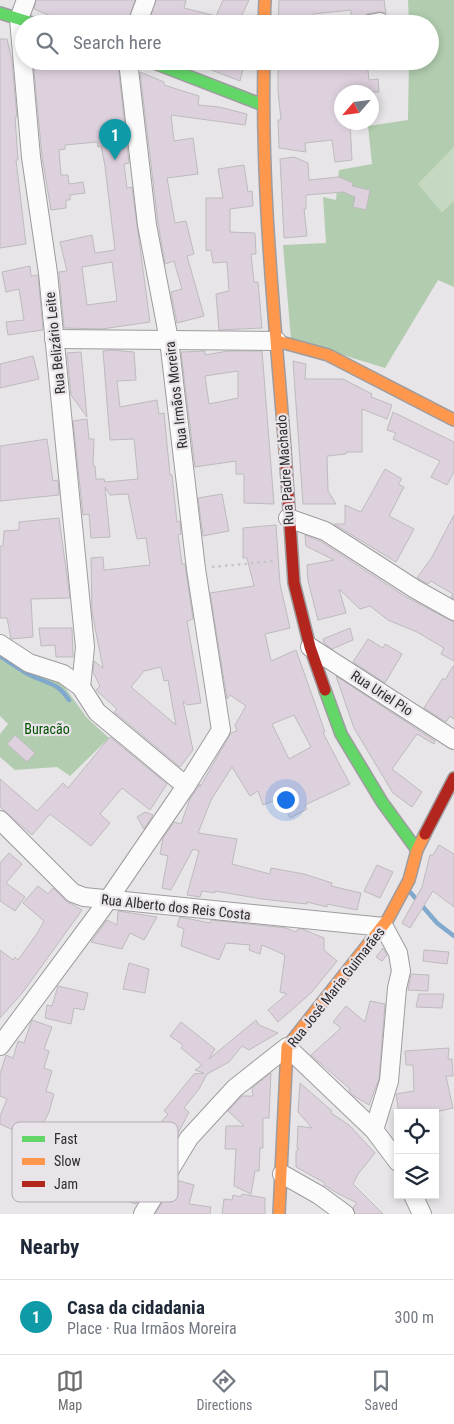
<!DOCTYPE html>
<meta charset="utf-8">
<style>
:root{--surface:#fff;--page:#f2f2f3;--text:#1f2937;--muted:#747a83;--line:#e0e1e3;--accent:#6f6d6f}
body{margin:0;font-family:"Roboto Condensed",sans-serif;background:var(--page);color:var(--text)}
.controls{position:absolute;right:15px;bottom:15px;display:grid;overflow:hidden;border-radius:0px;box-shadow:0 2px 8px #0003}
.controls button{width:45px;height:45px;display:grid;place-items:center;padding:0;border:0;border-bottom:1px solid var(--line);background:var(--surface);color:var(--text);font:25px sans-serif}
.compass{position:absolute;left:334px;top:85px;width:45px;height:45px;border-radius:50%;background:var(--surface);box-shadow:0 2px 8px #0003;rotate:242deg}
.you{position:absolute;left:285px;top:799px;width:18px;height:18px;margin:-12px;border:4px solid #fff;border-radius:50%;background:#1a73e8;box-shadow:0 0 0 8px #1a73e833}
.badge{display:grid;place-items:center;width:32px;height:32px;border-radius:50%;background:var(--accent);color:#fff;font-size:16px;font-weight:700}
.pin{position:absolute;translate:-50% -41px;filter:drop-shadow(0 1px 2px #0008)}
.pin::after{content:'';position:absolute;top:26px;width:18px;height:15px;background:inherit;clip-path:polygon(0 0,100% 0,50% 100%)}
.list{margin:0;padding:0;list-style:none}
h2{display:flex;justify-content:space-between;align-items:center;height:65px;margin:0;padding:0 20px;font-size:21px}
h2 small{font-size:16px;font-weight:400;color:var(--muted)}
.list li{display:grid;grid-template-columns:32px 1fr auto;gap:15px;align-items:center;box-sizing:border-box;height:75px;padding:0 20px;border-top:1px solid var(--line)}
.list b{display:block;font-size:19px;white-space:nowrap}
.list p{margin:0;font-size:16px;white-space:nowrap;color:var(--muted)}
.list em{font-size:16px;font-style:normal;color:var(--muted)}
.icon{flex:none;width:28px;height:28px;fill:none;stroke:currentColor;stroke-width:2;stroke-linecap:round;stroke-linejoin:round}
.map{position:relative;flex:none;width:454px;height:1214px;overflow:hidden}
.search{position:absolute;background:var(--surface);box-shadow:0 2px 8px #0003;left:15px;right:15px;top:15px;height:55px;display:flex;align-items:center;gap:12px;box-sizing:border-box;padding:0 18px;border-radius:28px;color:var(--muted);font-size:19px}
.sheet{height:140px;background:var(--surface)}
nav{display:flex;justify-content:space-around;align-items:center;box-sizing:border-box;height:70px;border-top:1px solid var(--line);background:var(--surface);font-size:14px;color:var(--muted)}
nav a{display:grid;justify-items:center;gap:2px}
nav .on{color:var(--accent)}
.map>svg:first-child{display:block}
</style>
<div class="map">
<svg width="454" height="1214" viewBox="0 0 454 1214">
<rect width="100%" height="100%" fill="#e8e5e8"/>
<path fill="#c4d8c2" d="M454,147V201L442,212L418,184Z"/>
<g fill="#b1ccae">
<path d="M408,0H454V147L418,184L442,212L454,201V287L438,280L385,368L291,339L283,245L326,243L323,197L336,200L339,170L372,164L368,126L408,120L409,61H430V24H409Z"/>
<path d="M0,650L58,678L87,718L109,738L70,776L57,767L15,770L0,757V734L8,724L0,716Z"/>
</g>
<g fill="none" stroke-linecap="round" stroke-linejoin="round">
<g stroke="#81a8cd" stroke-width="4.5">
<path d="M0,656C10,662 20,670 30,675C48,684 57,682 69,700"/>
<path d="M411,893L437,923L454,936"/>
</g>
</g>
<g fill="#ddd1dd" stroke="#bdbbbd" fill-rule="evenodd">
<path d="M36,0H135L127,24H70L34,9Z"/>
<path d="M156,0H186L184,8L216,16L223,0H249L238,24H188L168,17L166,24H148Z"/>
<path d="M279,0H384L386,13L379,12L367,14L359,20H351V10L313,14V23L278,24Z"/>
<path d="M0,39H7L12,61L17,117H15L18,160H16L26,244L0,248Z"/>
<path d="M33,61H114V64H118L129,163L124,164L127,188L132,187L150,322L102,329L64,328L59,272L67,271L60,242L92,235L95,253L115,250L105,166L101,146L98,147L97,142L65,145V149L59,150L61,175H68L69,184L83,182L85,193L70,195V200H66V208L51,210L42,156ZM112,262L117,301L87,305L82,267Z"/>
<path d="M197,61H245L240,81L196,64Z"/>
<path d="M278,61H367L369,80L378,79L379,92H342V122H350L352,160L335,162L332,140L305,143L306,152L279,148L278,120H281L278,91Z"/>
<path d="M140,72L164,82V85L199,96L198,105L219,107L247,114L245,125L171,115L174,141L193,138L198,174L167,178L175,223L186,221L194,254L187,256L204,316L177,323L171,292L182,289L174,261L165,264L158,223Z"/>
<path d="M294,157L308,163L309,180L339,177L353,183L352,186L370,190L366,210L353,207L355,197L343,192L306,195V209H304L307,236L284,238L280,159Z"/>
<path d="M244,165L248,192L252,191L253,206L230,209V232L255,233L256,254H251L254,282H258L262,328L219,330L216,294L229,291L227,262L213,263L211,250L206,251V198H223L218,169Z"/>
<path d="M30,266L31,276L38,275L43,330L8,335L6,322L24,320L19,289L6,292L2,272Z"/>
<path d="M111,350L134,352L136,380L117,381L120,407L157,400L159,414L164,413L170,475H172L177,522L180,521L181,534L178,535L182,564H185L193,619L187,621L201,703L187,705L183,701L193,750L180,767L124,720L114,712L117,709L96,690L100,686L93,672L94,661L103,668L92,612L91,558L103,557L104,570L150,565L146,538L137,539L128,494L110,495L105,487L110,537L91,538L89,514L83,515L73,421L87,419L89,439H94L93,465L95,466L96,479H104L105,482L138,479L134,439L110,440L103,351ZM161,667L164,681L168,680L176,725L131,687L144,671Z"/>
<path d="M205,351V355L228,351H262L274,504L244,503V474H236V461L195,467L181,352ZM238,371V398L209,404L205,376Z"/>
<path d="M81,352L87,417L71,395L67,353Z"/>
<path d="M33,356L39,379L0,388V364Z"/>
<path d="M293,361L306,364L305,379H343L372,394L371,397L392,405L387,419L362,409V452H346V454L327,456L328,491L336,504H303Z"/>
<path d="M393,412L454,442V472L447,485L431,477L440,461L393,439L396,433L387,430Z"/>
<path d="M47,439L53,481L58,480L59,495L0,501V446Z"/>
<path d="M385,469L402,479L398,484L404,487L389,516L414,529L396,562L334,524H345V505L361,512Z"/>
<path d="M222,494L229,531L203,536L198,498Z"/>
<path d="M454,515V599L451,597L453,594L431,581L428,584L417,578L432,557Z"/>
<path d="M59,518L70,598L31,599L33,637L11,639L7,618H0V546H3L4,531L19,530V522Z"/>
<path d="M276,525L280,584L290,628L265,634L271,661L296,650L325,732L323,733L350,784L305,805L307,809L290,818L281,798L263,805L258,791L250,796L232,767L211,800L198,833L237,839L232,864L270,874L271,868L304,874L332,883L331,886L361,893L357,910L327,904V907L307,902V904L262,899L215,891V893L202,891L200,897L187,895L199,851L193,849L171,890L162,888L168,856L160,854L163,838L174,822L181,824L190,799L200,784V787L231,733L237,731L235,725L246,706L230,695L227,699L210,593L254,586L247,558H243V528ZM294,715L311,747L289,759L272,724Z"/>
<path d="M305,535L320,541L406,597L454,622V661L441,654L444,648L417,632L388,620L370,606L360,609L339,589L346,613L318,620L308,581L307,565L334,560L306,546Z"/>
<path d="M39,628H72L73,657H56L55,645L41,646Z"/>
<path d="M350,628L353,640L332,649L324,643L323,639Z"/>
<path d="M368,639L383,648L385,644L402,654L385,683L353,662Z"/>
<path d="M454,665V719L450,716L446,722L424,708L443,678L445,680Z"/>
<path d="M336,676L435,741L434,744L417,734L392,769L422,792L412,807L393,793L354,728Z"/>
<path d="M15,735L35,753L27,762L7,744Z"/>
<path d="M110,737L167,784L150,810L122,788L100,814L110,823L91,846L50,814L32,835L0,807V779L37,811L63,783L68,788Z"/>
<path d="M145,812L153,815L144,829L137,817Z"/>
<path d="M439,845L454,854V907L433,891L410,928L402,923L422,887L430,855H433Z"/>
<path d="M9,853L22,864L6,883L25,897L15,911L0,901V863Z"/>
<path d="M377,865L393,872L380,898L364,891Z"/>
<path d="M38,886L48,894L53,888L66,901L82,910L23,992L0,1018V950L13,960L15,957L18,960L38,932L44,921L23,903Z"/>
<path d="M118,911L157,917L144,940L130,933L122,949L91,942L107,920L117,925Z"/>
<path d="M180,917L210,923L211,920L286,928L296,932L298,929H302L324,938V950L337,961L311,993L278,1022L268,1010L287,994L280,992L285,955L262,945L260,954L249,950L250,945L226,943L219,960L181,946L184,929L177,926Z"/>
<path d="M383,948L387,955L382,961L376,957Z"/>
<path d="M424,950L449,952L447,964L423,961Z"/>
<path d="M129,963L149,969L145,993L123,989Z"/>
<path d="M411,974L429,975L428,991L408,990Z"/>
<path d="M58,986L88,993L84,1010L74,1008L71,1024L45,1018L47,1005L52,1006Z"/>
<path d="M419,994H444L442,1008L416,1007Z"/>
<path d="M370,1001L385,1004L379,1079L369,1105L354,1096L349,1091L350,1089L311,1055L341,1028L333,1022L346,1006L365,1022Z"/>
<path d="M32,1020L52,1027L44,1049L49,1051L44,1068L52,1071L46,1091L54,1094L49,1112L35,1140L0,1124V1116L7,1099L0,1096V1074L6,1055L13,1058L18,1041L24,1043Z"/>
<path d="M256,1020L259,1025L278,1033L249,1050L242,1046L229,1062L207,1074L199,1089L184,1108L189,1112L171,1147L167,1153L164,1151L155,1174L136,1204L124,1200L130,1184L133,1185L142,1170L153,1146L147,1143L154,1130L168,1114L164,1111L194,1074L204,1073L195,1070L202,1065L181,1048L183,1045L170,1036L181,1022L215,1049L209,1059Z"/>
<path d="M449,1048L448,1059H452L453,1076H446L453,1108L432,1113H399L396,1094L414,1091L413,1065H406L405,1051Z"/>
<path d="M271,1073L269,1118H263V1148H260L259,1171H255L251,1194L234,1186L236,1149H225L226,1126H244L228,1111L242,1096H253L252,1088Z"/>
<path d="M300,1083L332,1111L331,1113L349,1125L375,1153L358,1174L353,1184L383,1214H355L353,1207L357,1203L337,1193L324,1185L325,1183L296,1167V1151L299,1148H297L298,1126L312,1128L298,1112Z"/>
<path d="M176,1180L194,1185L189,1204L211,1207L210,1214H155Z"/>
<path d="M242,1194L265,1198V1214H222L224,1199L232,1200L233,1195L241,1197Z"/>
</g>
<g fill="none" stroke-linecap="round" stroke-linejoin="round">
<g stroke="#9e9c9e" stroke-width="20">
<g id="street">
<path d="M26,0L19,19L31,157L48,273L85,647L81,687"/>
<path d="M137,24L146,0"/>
<path d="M369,24L380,22"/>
<path d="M54,339L277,341"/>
<path d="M288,518L325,531L415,589L454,611"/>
<path d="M0,644L29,663L63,674L81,687L97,712L186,786"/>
<path d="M310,647L454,740"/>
<path d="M0,820L73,893L84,897L384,927L398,953L401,971L397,988L389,1081L374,1130"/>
<path d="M0,1046L101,910L186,786L221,730L196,569L169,340L147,225L128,61"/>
<path d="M282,1174L319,1195L345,1214"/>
<path d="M413,1195L422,1214"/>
<path d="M143,1214L189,1138L235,1088L287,1047L374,1130L398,1162"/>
</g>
</g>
<g stroke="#9e9c9e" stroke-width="14">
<g id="fast">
<path d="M0,13L35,24"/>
<path d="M149,61L263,105"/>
<path d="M325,690L341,734L382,802L417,850"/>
</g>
</g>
<g stroke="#9e9c9e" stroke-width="14">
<g id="slow">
<path d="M264,24L265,0"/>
<path d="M264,61C261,191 275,321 285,450"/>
<path d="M277,341L328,355L454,420"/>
<path d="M279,1214L287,1047L388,919L409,880L417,850L425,834"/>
</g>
</g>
<g stroke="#9e9c9e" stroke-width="14">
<g id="jam">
<path d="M285,450L294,583L310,647L325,690"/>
<path d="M425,834L454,778"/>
</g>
</g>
<path stroke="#c6c5c6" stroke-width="2.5" stroke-dasharray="2.5 4" stroke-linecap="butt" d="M212,567L274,561"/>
<use href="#street" stroke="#fcfbfc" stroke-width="18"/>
<use href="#fast" stroke="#63d668" stroke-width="11"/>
<use href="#slow" stroke="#ff974d" stroke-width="11"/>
<use href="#jam" stroke="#b3261e" stroke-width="11"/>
</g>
<g text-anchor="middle" stroke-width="4.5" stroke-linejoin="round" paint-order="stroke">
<g font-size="14" fill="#2e2c2e" stroke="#e9e4e9">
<text transform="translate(55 343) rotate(-96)" y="5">Rua Belizário Leite</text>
<text transform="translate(176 395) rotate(-97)" y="5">Rua Irmãos Moreira</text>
<text transform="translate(285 470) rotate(-94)" y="5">Rua Padre Machado</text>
<text transform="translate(382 693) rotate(33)" y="5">Rua Uriel Pio</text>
<text transform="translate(176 907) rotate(6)" y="5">Rua Alberto dos Reis Costa</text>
<text transform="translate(336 987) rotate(-52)" y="5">Rua José Maria Guimarães</text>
</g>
<g font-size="14" fill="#025100" stroke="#e9e4e9">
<text x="47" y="734">Buracão</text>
</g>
</g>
<rect x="12" y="1122" width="166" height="80" rx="8" fill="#e9e4e9" stroke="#b1adb1" stroke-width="1"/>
<rect x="22" y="1136" width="23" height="6" fill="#63d668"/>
<rect x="22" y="1158" width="23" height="7" fill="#ff974d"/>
<rect x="22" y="1181" width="23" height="6" fill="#b3261e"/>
<g font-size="14" fill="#2e2c2e">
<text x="54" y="1144">Fast</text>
<text x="54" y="1166">Slow</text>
<text x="54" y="1189">Jam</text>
</g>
</svg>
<div class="controls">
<button><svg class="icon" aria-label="locate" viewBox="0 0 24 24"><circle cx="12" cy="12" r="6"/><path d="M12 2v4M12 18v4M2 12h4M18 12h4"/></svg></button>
<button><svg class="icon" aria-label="layers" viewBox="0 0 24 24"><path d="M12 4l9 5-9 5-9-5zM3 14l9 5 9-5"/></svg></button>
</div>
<svg class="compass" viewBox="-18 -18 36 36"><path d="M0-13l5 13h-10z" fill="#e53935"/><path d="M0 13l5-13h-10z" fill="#747a83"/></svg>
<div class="you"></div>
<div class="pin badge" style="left:115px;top:160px;background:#0f9aa8">1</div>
<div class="search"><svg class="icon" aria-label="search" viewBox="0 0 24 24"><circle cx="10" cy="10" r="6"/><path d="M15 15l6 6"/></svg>Search here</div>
</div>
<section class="sheet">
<h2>Nearby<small></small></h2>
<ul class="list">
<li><span class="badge" style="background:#0f9aa8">1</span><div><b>Casa da cidadania</b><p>Place · Rua Irmãos Moreira</p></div><em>300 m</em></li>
</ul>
</section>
<nav>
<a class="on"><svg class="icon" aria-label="map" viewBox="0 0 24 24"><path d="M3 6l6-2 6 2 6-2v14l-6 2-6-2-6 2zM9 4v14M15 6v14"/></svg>Map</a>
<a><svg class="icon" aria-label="directions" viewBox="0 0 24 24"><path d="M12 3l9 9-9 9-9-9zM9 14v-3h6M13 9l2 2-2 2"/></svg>Directions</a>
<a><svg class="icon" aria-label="saved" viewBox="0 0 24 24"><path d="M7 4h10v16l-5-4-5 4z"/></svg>Saved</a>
</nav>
